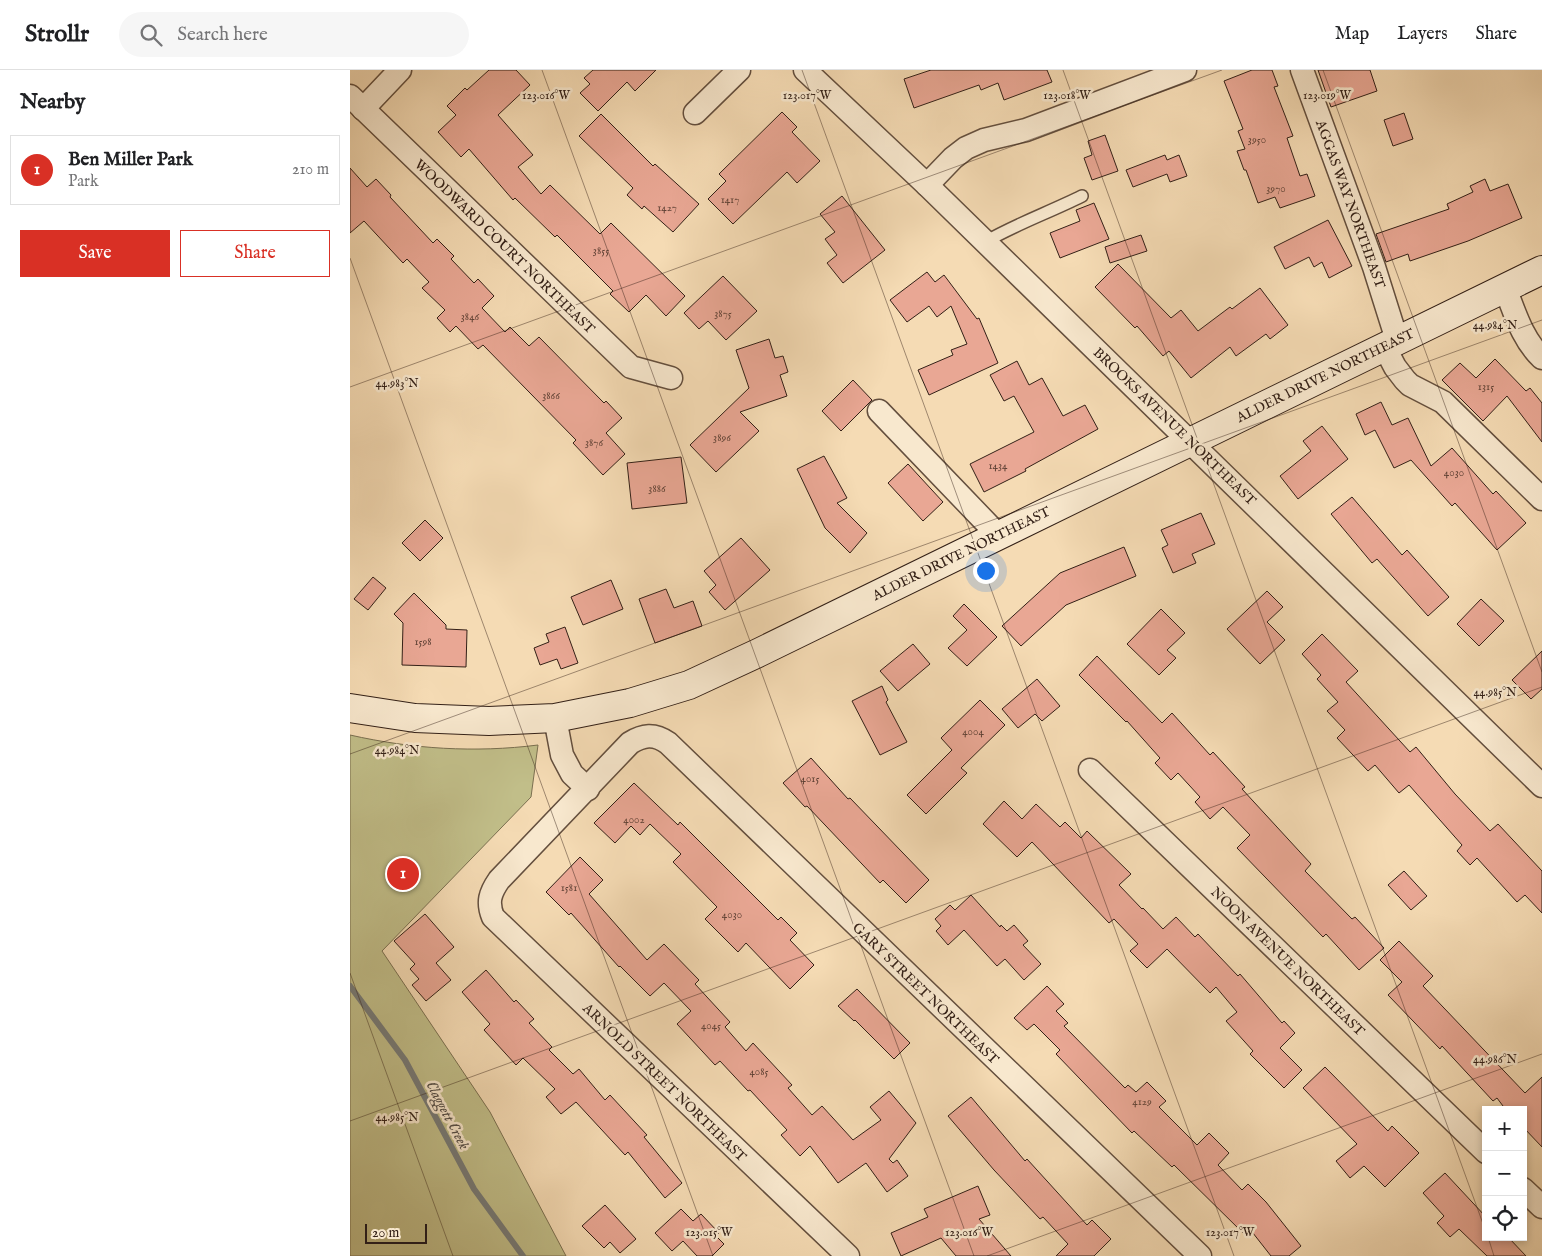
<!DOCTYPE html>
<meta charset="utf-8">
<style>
:root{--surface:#fff;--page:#f6f6f6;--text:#202124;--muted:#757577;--line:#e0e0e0;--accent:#d93025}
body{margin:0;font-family:"IM FELL English",serif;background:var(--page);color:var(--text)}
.controls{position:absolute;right:15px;bottom:15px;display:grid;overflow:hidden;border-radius:0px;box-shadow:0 2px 8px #0003}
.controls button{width:45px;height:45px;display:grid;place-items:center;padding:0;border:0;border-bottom:1px solid var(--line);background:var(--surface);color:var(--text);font:25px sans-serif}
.scale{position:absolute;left:15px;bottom:12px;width:62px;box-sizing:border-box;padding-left:5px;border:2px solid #332017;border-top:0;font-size:14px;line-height:18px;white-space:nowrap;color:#332017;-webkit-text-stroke:4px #f8e8ce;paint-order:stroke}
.you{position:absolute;left:635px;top:500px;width:18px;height:18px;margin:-12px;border:4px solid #fff;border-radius:50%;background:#1a73e8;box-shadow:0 0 0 8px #1a73e833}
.badge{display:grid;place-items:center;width:32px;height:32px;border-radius:50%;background:var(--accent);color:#fff;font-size:16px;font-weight:700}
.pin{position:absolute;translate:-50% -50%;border:2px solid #fff;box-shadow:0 1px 5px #0006}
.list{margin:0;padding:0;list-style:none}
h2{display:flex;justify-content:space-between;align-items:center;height:65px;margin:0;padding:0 20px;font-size:21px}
h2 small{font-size:16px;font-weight:400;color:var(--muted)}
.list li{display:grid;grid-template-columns:32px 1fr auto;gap:15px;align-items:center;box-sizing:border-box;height:70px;margin:0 10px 10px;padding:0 10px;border:1px solid var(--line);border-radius:0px}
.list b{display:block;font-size:19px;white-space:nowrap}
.list p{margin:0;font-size:16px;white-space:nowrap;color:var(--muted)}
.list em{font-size:16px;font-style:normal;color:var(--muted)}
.actions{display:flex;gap:10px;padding:15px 20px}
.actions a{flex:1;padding:11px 0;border:1px solid var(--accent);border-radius:0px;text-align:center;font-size:18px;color:var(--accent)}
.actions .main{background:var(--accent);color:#fff}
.icon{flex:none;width:28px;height:28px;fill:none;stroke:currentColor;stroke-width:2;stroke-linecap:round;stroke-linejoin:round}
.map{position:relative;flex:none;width:1192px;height:1186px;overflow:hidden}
header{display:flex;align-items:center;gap:30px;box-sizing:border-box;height:70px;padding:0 25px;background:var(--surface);border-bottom:1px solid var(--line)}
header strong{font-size:24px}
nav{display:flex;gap:28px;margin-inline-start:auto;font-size:18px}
.search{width:350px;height:45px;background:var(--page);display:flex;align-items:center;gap:12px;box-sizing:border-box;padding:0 18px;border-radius:28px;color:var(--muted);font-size:19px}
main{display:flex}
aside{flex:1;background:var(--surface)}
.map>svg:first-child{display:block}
</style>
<header>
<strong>Strollr</strong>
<div class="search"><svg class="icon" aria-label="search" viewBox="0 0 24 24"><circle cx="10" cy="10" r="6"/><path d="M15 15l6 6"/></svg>Search here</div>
<nav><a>Map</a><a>Layers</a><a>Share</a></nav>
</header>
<main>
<aside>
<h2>Nearby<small></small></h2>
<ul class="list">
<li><span class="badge">1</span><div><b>Ben Miller Park</b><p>Park</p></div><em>210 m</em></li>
</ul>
<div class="actions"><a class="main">Save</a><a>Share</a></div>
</aside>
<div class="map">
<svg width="1192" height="1186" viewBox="0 0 1192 1186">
<rect width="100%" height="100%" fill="#f5dbb4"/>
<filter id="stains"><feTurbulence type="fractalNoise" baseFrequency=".004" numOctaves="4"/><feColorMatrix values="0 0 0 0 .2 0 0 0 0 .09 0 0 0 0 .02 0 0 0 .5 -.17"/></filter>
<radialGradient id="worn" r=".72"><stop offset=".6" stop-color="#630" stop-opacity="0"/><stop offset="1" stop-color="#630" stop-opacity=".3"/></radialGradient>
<path fill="#c1be89" stroke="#7a6f50" d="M0,665C62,679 125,683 188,675L181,727L32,881L140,1042L216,1186H0Z"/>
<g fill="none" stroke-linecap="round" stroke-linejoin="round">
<path stroke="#767b78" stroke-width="6" d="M0,916L55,990L124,1119L173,1186"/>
</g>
<g fill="#e9a794" stroke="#332017">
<path d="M139,0H166L180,15L148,45L183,85L168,97L191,124L200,115L250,164L261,153L335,226L316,246L296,225L279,242L260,224L263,221L207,165L205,167L165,128L163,130L119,79L111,87L88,62L106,45L97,36L115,18L117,20Z"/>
<path d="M243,0H306L285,21L277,12L248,41L230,23L240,14L234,8Z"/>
<path d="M581,0H697L702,12L654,30L648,13L631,20L629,15L564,38L554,9Z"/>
<path d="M902,0H922L928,16L924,17L943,66L937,68L950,106L957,104L965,126L930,138L925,127L908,133L896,100H894L887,81L895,79L888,61L893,59L874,11Z"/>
<path d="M968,0H1020L1027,21L981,37Z"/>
<path d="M432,42L447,57L442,62L470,91L447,113L437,102L383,154L358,129L376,111L369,104Z"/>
<path d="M1054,43L1063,69L1043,76L1034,50Z"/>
<path d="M251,44L303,96L305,94L349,134L323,162L294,136L292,139L277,125L283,118L229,66Z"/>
<path d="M755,65L768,101L742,110L734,88L742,85L738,71Z"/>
<path d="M815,85L817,90L829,85L837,106L820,112L817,104L783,117L776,100Z"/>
<path d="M0,98L17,117L26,109L41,125L40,127L83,173L87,169L104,186L101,189L124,213L128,209L144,226L132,238L155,262L160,257L179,276L189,267L254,333L256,331L272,348L256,363L275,384L253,405L223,373L226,370L133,275L128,279L106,256L100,262L87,248L95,240L72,218L79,212L57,189L53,193L14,151L0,163Z"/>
<path d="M1135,109L1140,121L1158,114L1172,148L1118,171L1060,191L1058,184L1036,192L1026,164L1099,139L1097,134L1123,122L1120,116Z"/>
<path d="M492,126L535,180L493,213L477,193L487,185L475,169L485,162L470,144Z"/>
<path d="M744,133L759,169L710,188L700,163L730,151L726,140Z"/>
<path d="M978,150L1002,196L979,208L972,192L964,197L959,187L935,199L924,177Z"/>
<path d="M791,165L797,181L760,193L755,177Z"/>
<path d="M768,194L821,248L831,240L848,261L880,237L882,239L910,218L938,255L920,269L916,264L886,286L880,277L841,308L819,281L813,286L787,256L785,258L745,217Z"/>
<path d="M577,202L585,212L594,205L627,249L629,248L648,293L579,325L568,300L603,285L601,280L617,274L601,236L587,247L579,236L557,252L540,230Z"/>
<path d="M373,206L407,241L376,270L358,251L349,259L334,243Z"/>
<path d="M419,269L425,288L433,286L438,302L430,305L437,326L390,342L409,361L366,402L340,375L399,318L386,280Z"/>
<path d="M1145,289L1176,321L1180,318L1192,333V372L1157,326L1133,351L1092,310L1110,293L1126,308Z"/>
<path d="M667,291L679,315L692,308L713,346L735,335L748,359L675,399L676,401L634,422L620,394L684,362L664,326L654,331L640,305Z"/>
<path d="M503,310L522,330L491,361L472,341Z"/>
<path d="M1031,332L1042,355L1058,348L1081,396L1102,378L1143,424L1146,421L1176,453L1147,480L1105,433L1102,436L1061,390L1044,398L1025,360L1015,365L1006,344Z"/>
<path d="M972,356L998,389L948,429L930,406L961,381L953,371Z"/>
<path d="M474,386L497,428L487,433L517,463L500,483L475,458L447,399Z"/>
<path d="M331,387L337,433L282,439L277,393Z"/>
<path d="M558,394L593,432L573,451L538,413Z"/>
<path d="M1002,427L1052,485L1057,480L1099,527L1078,546L1027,489L1022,493L981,444Z"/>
<path d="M851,443L865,474L842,484L846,493L823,503L812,478L818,475L811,460Z"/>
<path d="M75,450L93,468L70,491L52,473Z"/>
<path d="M391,468L420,500L375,540L359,522L366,515L354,501Z"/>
<path d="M774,477L786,506L716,535L671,576L652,556L710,503Z"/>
<path d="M23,507L36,518L18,540L4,529Z"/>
<path d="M261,510L273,539L233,555L221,527Z"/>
<path d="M316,519L324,538L343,531L352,556L305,573L289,529Z"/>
<path d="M917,521L933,537L917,552L935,570L910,594L877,559Z"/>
<path d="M64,523L96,555V559L117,560L116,597L52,595L53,553L44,544Z"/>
<path d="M1131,529L1154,551L1129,576L1107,554Z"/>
<path d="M614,534L647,567L617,596L598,578L617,560L603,546Z"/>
<path d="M811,539L835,563L817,580L826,588L809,605L777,574Z"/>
<path d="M215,557L228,593L211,599L207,589L190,595L184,578L199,572L196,564Z"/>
<path d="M972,564L1008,601L996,612L1060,682L1066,677L1105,724L1140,761L1148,754L1192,801V843L1175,825L1167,832L1127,788L1120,795L1107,781L1112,775L1059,715L1049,723L1025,695L1018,701L987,668L995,660L977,641L988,632L967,609L971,605L952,584Z"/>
<path d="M563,574L580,594L548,621L530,601Z"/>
<path d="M1192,581V619L1181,629L1162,610Z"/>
<path d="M747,586L812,653L822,643L860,685L863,682L895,717L892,719L961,794L955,801L1002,849L1005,847L1034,878L1009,900L976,864L973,867L887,778L900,765L873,737L860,749L845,732L850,727L828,703L821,710L805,693L810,688L777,651L776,652L729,605Z"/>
<path d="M687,609L710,636L692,651L685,644L668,658L652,639Z"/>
<path d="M532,616L538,630L536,632L557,672L530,685L502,631Z"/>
<path d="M630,630L655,655L611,698L617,703L576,744L557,725L602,680L591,668Z"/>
<path d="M461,688L498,729L500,728L579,810L556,833L533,810L530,813L457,736L455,737L433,713Z"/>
<path d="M284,713L328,755L330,752L428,850L431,847L447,863L440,870L464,895L440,919L396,873L388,882L355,849L367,837L323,792L331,784L300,754L290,765L281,756L265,773L244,753Z"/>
<path d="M654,731L672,749L686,734L710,757L715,752L731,768L737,761L781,804L769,815L792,839L793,838L813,859L826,847L845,867L848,864L888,906L890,904L932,953L934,951L945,963L930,978L952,1000L934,1018L900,984L903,981L876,951L887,942L866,917L860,923L817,879L797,898L780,881L788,874L764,849L759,853L682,772L667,787L633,754Z"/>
<path d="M230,787L253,810L239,824L297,890L314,874L349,910L345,914L380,952L375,957L396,981L403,973L442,1015L438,1018L462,1045L472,1036L503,1070L531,1050L520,1037L539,1021L566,1053L539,1089L543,1093L547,1090L558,1106L537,1122L516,1093L488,1113L460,1076L450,1086L431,1065L437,1060L400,1020L398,1021L370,991L365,995L327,954L341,941L314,913L300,926L270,896L269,897L221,843L219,845L196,822Z"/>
<path d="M1054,801L1077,826L1061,840L1038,815Z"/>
<path d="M621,825L650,857L651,855L657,861L664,855L678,871L673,875L691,894L674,910L655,889L647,896L614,860L598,875L586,861L591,856L585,849L600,835L605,840Z"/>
<path d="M75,844L104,877L86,893L101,910L76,931L62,915L69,909L60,899L65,894L44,871Z"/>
<path d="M1049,871L1083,906L1073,916L1175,1023L1192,1007V1077L1173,1057V1040H1156L1147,1028L1143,1031L1092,976L1090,979L1038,925L1052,912L1030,890Z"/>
<path d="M136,900L164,932L166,930L184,949L179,953L202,977L199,980L223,1004L229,999L255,1030L260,1025L297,1065L294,1067L332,1113L315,1128L278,1082L275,1085L226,1032L211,1044L196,1027L205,1019L173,988L166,995L134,960L140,954L112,922Z"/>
<path d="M697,916L714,934L706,941L718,953L714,956L775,1018L778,1015L786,1022L797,1012L816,1031L809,1037L847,1075L859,1063L879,1083L868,1095L892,1120L898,1114L916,1132L951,1176L939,1186H921L899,1158L893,1163L824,1095L822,1097L784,1061L782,1063L706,984L710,980L684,954L677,960L664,948Z"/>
<path d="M507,919L560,973L544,989L505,950L504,951L488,936Z"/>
<path d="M975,997L1038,1061L1042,1056L1069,1083L1035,1117L1014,1096L1000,1108L986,1091L1007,1074L953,1018Z"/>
<path d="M621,1027L675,1091L677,1089L737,1155L742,1150L761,1169L744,1186H706L718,1174L693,1147L690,1149L644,1100L598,1046Z"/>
<path d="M1095,1103L1136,1147V1167H1158L1176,1186H1137L1109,1159L1100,1167L1087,1153L1094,1146L1073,1123Z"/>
<path d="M628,1116L640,1145L629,1149L661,1186H606L591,1168L551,1186L541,1163L578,1147L574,1139Z"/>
<path d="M255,1135L286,1169L270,1183L260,1172L254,1178L232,1156Z"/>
<path d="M331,1139L343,1151L351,1144L369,1163L366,1166L374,1174L362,1186H347L333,1171L322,1181L305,1163Z"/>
</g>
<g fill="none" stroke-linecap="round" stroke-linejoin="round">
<g stroke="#644f3e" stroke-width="14">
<path id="lane" d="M635,172C666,154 700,142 732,126"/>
</g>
<g stroke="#644f3e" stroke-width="25">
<g id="street">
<path d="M455,0L577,115L1192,716"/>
<path d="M952,0L1024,197L1047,270"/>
<path d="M0,26L281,297L321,308"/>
<path d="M13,39L50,0"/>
<path d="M345,43L389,0"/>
<path d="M577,115L603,88L616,78L634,70L676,60L835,0"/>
<path d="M1155,218C1165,243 1172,269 1192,288"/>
<path d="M1034,276L1045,297L1055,310L1060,315L1093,332L1192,429"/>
<path d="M529,341L648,465"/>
<path d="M205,648L212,685L222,704L238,719"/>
<path d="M740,700L1136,1082"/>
<path d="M1173,1119L1192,1137"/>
<path d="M498,1186L143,847C137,832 140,823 149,810L280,673C293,665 304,663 318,673L850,1186"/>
</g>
</g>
<g stroke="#332017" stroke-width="30">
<path id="secondary" d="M0,638L65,648L139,651L205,648L280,633L339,615L408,583L1192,200"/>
</g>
<use href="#lane" stroke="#f8e8ce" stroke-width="11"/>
<use href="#street" stroke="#f8e8ce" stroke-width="22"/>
<use href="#secondary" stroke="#f8e8ce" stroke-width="28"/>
</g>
<path fill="none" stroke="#332017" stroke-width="1" stroke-opacity="0.45" d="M192,0L624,1186M452,0L884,1186M713,0L1136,1162M973,0L1192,602M0,188L363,1186M0,317L872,0M0,684L1192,250M0,903L103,1186M0,1051L1192,617M1138,1167L1144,1186M637,1186L1192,984"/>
<g text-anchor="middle" stroke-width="5" stroke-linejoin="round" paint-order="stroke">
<g font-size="11" fill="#604236">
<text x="907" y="73">3950</text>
<text x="926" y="122">3970</text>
<text x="380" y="133">1417</text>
<text x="317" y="141">1427</text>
<text x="251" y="184">3855</text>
<text x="373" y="247">3875</text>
<text x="120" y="250">3846</text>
<text x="1136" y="320">1315</text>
<text x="201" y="329">3866</text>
<text x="372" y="371">3896</text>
<text x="244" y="376">3876</text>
<text x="648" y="399">1434</text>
<text x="1104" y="406">4030</text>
<text x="307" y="422">3886</text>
<text x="73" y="575">1598</text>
<text x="623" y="665">4004</text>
<text x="460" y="712">4015</text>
<text x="284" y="753">4002</text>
<text x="219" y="821">1581</text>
<text x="382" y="848">4030</text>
<text x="361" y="959">4045</text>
<text x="409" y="1005">4085</text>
<text x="792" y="1035">4129</text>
</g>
<g font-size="14" fill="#332017" stroke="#f8e8ce">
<text transform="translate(1001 134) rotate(70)" y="5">AGGAS WAY NORTHEAST</text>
<text transform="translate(155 176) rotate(44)" y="5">WOODWARD COURT NORTHEAST</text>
<text transform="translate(975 305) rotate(-26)" y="5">ALDER DRIVE NORTHEAST</text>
<text transform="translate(825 356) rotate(44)" y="5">BROOKS AVENUE NORTHEAST</text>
<text transform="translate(611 483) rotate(-26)" y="5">ALDER DRIVE NORTHEAST</text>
<text transform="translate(938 891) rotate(44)" y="5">NOON AVENUE NORTHEAST</text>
<text transform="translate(576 923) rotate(44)" y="5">GARY STREET NORTHEAST</text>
<text transform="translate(315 1012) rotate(44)" y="5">ARNOLD STREET NORTHEAST</text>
</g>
<g font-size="15" font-style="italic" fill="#544e48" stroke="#f8e8ce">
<text transform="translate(98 1045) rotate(62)" y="5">Claggett Creek</text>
</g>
</g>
<g font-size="12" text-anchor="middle" fill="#332017" stroke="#f8e8ce" stroke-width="5" stroke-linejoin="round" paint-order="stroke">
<text x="196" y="29">123.016°W</text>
<text x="457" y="29">123.017°W</text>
<text x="717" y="29">123.018°W</text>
<text x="977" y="29">123.019°W</text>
<text x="1145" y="259">44.984°N</text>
<text x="47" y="317">44.983°N</text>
<text x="1145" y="626">44.985°N</text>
<text x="47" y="684">44.984°N</text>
<text x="1145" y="993">44.986°N</text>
<text x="47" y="1051">44.985°N</text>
<text x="359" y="1166">123.015°W</text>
<text x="619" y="1166">123.016°W</text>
<text x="880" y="1166">123.017°W</text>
</g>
<rect width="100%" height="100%" filter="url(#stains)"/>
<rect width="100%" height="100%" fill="url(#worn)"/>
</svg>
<div class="controls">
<button>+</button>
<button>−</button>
<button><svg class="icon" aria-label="locate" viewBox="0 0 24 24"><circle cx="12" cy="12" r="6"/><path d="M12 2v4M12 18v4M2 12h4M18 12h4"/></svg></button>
</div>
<div class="scale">20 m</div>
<div class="you"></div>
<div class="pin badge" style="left:53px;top:804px">1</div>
</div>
</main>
